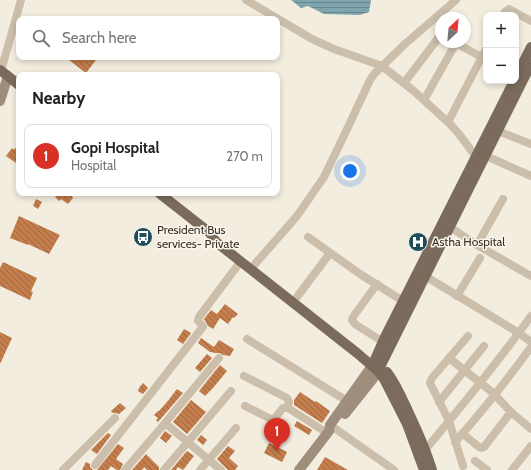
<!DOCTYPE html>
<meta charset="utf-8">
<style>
:root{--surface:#fff;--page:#f2f2f2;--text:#222;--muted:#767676;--line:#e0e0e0;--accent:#d93025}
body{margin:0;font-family:Cabin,sans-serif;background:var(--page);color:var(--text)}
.controls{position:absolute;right:12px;top:12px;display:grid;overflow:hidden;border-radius:8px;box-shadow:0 2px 6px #0003}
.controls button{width:36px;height:36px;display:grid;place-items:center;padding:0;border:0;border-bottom:1px solid var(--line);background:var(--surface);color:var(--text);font:20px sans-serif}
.compass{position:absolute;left:435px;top:12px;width:36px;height:36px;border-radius:50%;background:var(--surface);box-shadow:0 2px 6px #0003;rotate:26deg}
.you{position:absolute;left:350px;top:171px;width:14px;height:14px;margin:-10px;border:3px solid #fff;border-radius:50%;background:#1a73e8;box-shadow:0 0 0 6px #1a73e833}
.badge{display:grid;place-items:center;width:26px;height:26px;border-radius:50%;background:var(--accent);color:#fff;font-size:13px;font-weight:700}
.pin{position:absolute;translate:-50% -33px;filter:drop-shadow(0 1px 2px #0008)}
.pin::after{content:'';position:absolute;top:21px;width:14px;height:12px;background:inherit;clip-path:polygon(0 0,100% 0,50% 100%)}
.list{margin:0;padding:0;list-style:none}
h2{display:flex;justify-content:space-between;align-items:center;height:52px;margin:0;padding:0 16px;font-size:17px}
h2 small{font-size:13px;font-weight:400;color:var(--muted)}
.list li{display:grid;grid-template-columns:26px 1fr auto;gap:12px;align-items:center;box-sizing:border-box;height:64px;margin:0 8px 8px;padding:0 8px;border:1px solid var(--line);border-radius:8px}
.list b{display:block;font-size:15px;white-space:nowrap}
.list p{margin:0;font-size:13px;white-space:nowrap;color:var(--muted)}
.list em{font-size:13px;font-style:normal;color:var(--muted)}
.icon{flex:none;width:22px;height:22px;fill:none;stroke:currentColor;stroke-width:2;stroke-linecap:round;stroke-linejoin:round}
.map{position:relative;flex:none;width:531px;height:470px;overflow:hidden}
.search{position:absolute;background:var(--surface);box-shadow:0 2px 6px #0003;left:16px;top:16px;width:264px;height:44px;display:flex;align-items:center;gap:10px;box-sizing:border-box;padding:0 14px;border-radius:8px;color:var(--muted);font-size:15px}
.panel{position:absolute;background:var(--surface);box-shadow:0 2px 6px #0003;left:16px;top:72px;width:264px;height:124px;border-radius:8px}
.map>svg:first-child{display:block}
</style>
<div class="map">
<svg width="531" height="470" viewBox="0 0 531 470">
<defs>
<pattern id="water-rules" width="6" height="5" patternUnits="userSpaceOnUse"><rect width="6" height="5" fill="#7fa5af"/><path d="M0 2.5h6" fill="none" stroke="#69878f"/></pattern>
<pattern id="building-back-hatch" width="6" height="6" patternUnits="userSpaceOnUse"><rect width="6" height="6" fill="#c47d4c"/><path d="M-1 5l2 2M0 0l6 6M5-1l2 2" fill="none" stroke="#a0673f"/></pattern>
</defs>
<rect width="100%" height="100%" fill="#f3eddf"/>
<path fill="url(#water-rules)" d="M291,0H371L369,12L360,15L324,14L308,6L301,8Z"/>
<g fill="url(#building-back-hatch)">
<path d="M65,57H92L96,60L86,73Z"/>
<path d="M12,148L13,150L15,148L19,151V165L6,156Z"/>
<path d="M54,193H75L72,196L73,198L68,204L61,199L59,201L55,197L57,195Z"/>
<path d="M36,199L42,202L38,209L33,206Z"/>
<path d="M19,216L60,235L49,254L28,244V245L10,238Z"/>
<path d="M417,236L424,241L417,250L410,245Z"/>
<path d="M3,262L37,278L31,291L33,292L30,300L0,286V268Z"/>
<path d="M225,304L238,314L234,318L233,317L228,324L220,318L213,329L208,326L204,319L211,310L217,314Z"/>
<path d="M184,329L191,333L183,344L177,340Z"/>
<path d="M0,332L12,338L0,364Z"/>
<path d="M201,338L214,347L219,340L234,349L230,356L223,355L220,353H216L210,352L198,343Z"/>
<path d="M207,354L212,358L200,372L195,368Z"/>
<path d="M220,365L227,371L213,388L205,396L199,391Z"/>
<path d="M143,383L148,388L143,394L138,391L139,388Z"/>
<path d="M177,389L183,393L158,422L156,420L158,418L154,415L158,411H159L167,402Z"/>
<path d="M300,392L315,402L316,401L330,411L322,423L294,405V400Z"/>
<path d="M191,400L206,412L187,434L173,422Z"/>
<path d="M120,403L126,408L119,414L116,413H113L111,411Z"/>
<path d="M297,421L312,430L309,435L294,426Z"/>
<path d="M165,431L172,436L166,443L160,438Z"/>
<path d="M108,433L111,435L97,454L91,450Z"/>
<path d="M201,435L207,440L203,445L197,440Z"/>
<path d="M269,443L287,452L282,462L264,453Z"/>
<path d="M118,444L124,448L116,459L123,464L120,470H117L111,466L108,470H97Z"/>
<path d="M228,446L235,451L229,458L238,466L235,470H228L217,459Z"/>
<path d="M187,451L194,456L183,470L178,467L176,470H171Z"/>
<path d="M146,454L159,467V470H147L144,467L142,470H132Z"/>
<path d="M325,457L348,470H317Z"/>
<path d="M86,462L90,464V467L93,470H82Z"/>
</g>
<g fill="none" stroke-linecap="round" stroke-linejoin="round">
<g stroke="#cbbfab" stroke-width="8">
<path d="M246,0L312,39L334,49L382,66L415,92L451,125L459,134L476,157"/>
<path d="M503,15L505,12L509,9L531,21"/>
<path d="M454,42L485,59"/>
<path d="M1,71L21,0"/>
<path d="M404,83L439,37L441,36"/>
<path d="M424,100L456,43"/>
<path d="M448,122L486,49"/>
<path d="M498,131L531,144"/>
<path d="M486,156L531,176"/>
<path d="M450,227L477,245L531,276"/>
<path d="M308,237L360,274L403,301"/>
<path d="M477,245L503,199"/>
<path d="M255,264L297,216L324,177L349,125L370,80L375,73L405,44L456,0"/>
<path d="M425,276L519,333L531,342"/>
<path d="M377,284L353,317L352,320L355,324L383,342"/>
<path d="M457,296L480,258"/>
<path d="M297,297L330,253"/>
<path d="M247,339L347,401"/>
<path d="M449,358L492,392L512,413"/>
<path d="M244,376L287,398L289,402L287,408"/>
<path d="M439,402L484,346"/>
<path d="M245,406L271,419H274L283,408H288L327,433"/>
<path d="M165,423L221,470"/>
<path d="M330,425L394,470"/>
<path d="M463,434L479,447L482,448L484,447L508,416L512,413L531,429"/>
<path d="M455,442C482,412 507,380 531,347"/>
<path d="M425,450C461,407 498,362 531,316"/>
<path d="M475,461L487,470"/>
<path d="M95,465L202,328L203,327L202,325L198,321L199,317L241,261"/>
<path d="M463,466L449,421L430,383L432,378L468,336"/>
<path d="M63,470L115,418"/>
<path d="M125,470L165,423L219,358"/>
<path d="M164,470L231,391"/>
<path d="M200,470L236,428"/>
<path d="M512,470L531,446"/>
</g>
<g stroke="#9f8e7c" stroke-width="10">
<path d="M0,101L8,76"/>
<path d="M345,414L372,380L378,371"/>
<path d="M299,470L329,431L330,425L372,366"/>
</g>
<g stroke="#7a6b5c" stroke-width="10">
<path d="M0,70L19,85"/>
<path d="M516,77L531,47"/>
<path d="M159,193L210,233L216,242L357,353L378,371L384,379L407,424L424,470"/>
<path d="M372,366L385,337L514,81"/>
<path d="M378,371L531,64"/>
<path d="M387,372C396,384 402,398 408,411C417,430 426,450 432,470"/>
</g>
</g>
<defs>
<g id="bus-disc" transform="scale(1)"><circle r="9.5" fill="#204d5a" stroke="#faf6ec"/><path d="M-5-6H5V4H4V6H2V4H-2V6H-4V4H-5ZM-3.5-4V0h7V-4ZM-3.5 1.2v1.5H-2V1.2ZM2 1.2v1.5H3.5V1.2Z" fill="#fff"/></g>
<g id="hospital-disc" transform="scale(1)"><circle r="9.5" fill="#204d5a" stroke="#faf6ec"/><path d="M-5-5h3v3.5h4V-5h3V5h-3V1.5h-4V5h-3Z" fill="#fff"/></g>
</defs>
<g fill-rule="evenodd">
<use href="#bus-disc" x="143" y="237"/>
<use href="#hospital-disc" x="418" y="242"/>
</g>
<g text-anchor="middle" stroke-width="3" stroke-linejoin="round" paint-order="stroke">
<g font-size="12" fill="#39312a" stroke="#faf6ec" text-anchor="start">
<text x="157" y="234">President Bus<tspan x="157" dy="14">services- Private</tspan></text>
<text x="432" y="246">Astha Hospital</text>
</g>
</g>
</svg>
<div class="controls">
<button>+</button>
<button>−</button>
</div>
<svg class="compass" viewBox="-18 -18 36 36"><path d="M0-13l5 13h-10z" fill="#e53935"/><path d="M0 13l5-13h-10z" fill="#767676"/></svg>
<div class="you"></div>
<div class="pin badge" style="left:277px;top:451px">1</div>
<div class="search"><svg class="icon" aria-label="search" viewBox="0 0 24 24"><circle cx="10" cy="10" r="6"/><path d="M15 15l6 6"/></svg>Search here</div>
<section class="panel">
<h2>Nearby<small></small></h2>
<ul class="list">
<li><span class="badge">1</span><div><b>Gopi Hospital</b><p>Hospital</p></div><em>270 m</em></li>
</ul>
</section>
</div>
